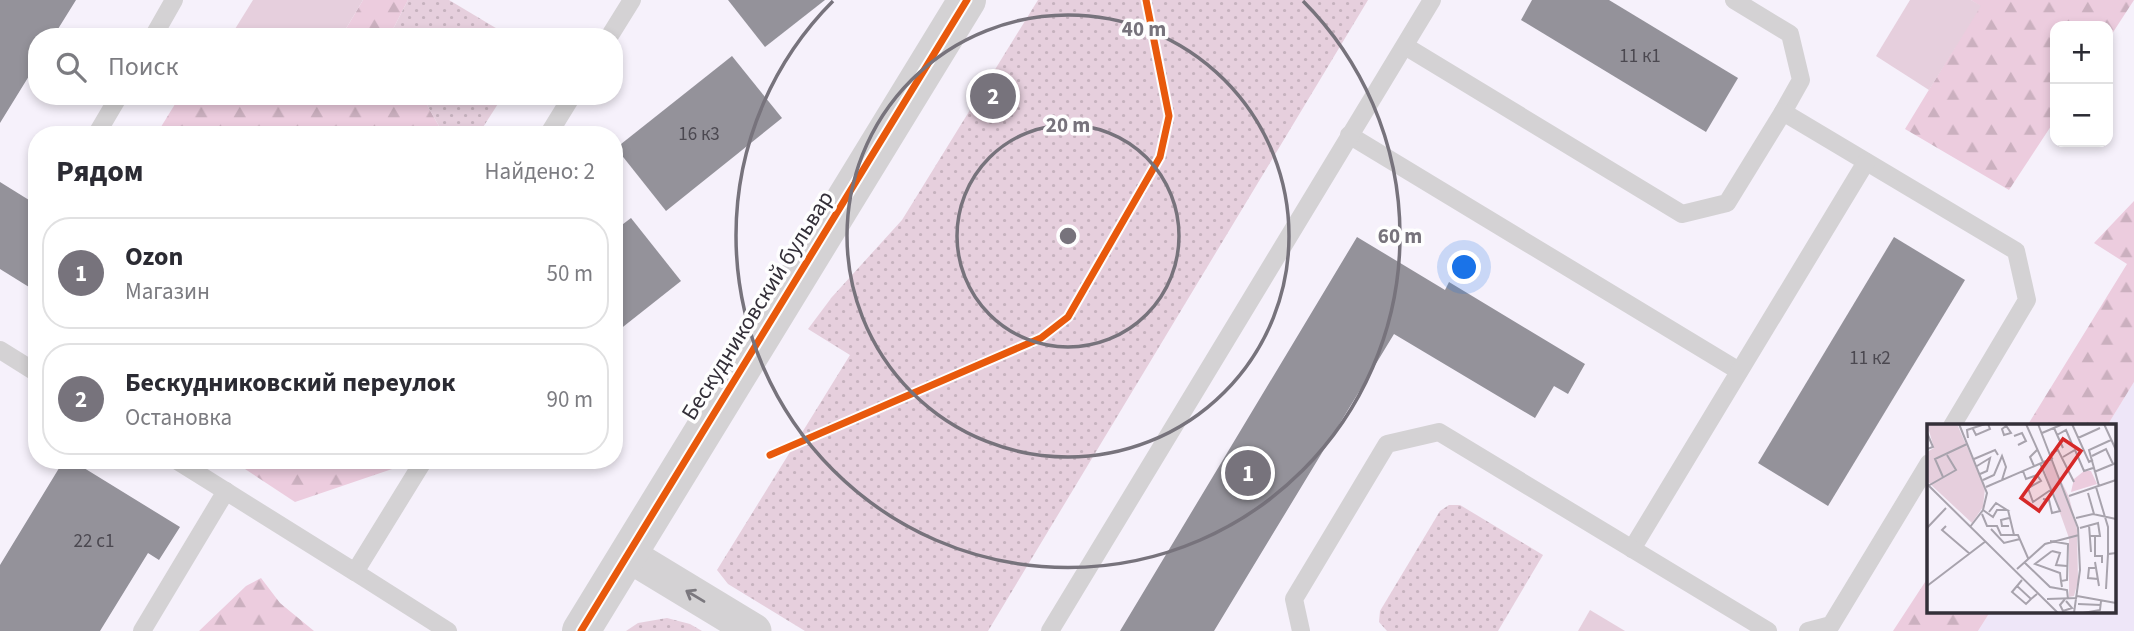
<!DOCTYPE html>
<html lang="ru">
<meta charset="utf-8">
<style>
:root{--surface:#fff;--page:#f2f2f3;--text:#2b2b33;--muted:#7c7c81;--line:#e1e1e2;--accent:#77737c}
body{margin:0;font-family:"Source Sans 3",sans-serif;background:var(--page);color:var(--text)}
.controls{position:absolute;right:21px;top:21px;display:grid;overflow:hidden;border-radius:14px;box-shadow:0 4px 10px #0003}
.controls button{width:63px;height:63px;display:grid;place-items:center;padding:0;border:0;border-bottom:2px solid var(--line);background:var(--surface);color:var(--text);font:35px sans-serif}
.you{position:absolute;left:1465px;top:268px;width:24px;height:24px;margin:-18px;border:5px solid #fff;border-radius:50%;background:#1a73e8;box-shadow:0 0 0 10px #1a73e833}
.badge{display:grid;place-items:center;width:46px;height:46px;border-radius:50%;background:var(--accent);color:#fff;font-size:23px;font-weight:700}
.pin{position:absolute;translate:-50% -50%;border:4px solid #fff;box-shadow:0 2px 7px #0006}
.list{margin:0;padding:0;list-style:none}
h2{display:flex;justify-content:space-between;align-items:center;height:91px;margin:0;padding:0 28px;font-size:30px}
h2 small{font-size:23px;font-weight:400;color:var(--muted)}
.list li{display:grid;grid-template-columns:46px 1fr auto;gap:21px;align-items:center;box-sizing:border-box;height:112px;margin:0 14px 14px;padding:0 14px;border:2px solid var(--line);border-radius:28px}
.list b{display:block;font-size:26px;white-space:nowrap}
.list p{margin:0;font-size:23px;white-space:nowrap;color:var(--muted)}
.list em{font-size:23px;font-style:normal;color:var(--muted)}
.icon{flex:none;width:38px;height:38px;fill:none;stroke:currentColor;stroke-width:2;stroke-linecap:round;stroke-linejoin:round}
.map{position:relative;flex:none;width:2134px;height:631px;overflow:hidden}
.search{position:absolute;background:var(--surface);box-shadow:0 4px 10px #0003;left:28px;top:28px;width:595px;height:77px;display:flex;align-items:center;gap:18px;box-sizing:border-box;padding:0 24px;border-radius:28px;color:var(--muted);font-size:26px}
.panel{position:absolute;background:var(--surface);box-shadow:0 4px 10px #0003;left:28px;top:126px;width:595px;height:343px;border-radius:28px}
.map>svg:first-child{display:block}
</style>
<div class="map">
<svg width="2134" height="631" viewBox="0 0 2134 631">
<defs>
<pattern id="forest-firs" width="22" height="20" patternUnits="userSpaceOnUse" patternTransform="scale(1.75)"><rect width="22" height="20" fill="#ecccde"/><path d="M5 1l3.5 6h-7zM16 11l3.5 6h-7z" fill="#cbb0bf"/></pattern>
<pattern id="park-dots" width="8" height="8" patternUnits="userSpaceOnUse" patternTransform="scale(1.75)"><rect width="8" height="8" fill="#e6cfdd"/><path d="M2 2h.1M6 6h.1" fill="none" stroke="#c6b2be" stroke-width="1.8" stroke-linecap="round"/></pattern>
</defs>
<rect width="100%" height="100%" fill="#f6f1fb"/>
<path fill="#eee6f8" d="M2134,382V631H1978L1990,612H2115V426H2107Z"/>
<g fill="url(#forest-firs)">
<path d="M363,0H408L389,37H341Z"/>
<path d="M1971,0H2134L2108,40V26H2055V120L2009,190L1905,129L1980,6Z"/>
<path d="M180,96H422L444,135H156Z"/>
<path d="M2134,201V382L2107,426H2027L2127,264L2094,243Z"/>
<path d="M249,460H400L395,468L295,502L245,469Z"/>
<path d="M1929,576V612H1990L1978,631H1893Z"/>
<path d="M261,578L280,603L314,631H199L246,586Z"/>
</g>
<g fill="url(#park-dots)">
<path d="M408,0H449L511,37H389Z"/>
<path d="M1038,0H1368L988,631H805L728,584L717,570L850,355L808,329L832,297L902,220Z"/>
<path d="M422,96H503L478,135H444Z"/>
<path d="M1449,505H1460L1543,555L1498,631H1387L1379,622L1380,611L1440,511Z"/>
<path d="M667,618L690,624L702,631H626L638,623Z"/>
</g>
<g fill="#e6cfdd">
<path d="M253,0H363L341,37H249L235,29Z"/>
<path d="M1910,0H1971L1981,6L1929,90L1876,56Z"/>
<path d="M1590,610L1625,631H1578Z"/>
</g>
<g fill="#94929a">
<path d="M0,0H76L53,37H37V63L0,123Z"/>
<path d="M728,0H825L765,47Z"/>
<path d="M1532,0H1609L1738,78L1706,132L1521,20Z"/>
<path d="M732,56L782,118L666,211L616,148Z"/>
<path d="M0,182L37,205V292L0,269Z"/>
<path d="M631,218L681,281L614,334V231Z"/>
<path d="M1357,237L1445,290L1449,282L1585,364L1568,394L1554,386L1535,418L1394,334L1214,631H1120Z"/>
<path d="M1894,237L1965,280L1828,506L1758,463Z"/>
<path d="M64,460H71L180,527L159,560L148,553L100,631H0V565Z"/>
</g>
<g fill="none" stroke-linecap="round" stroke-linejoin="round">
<g stroke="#d4d2d4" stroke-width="18">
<path d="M1734,0L1790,34L1801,80L1783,112"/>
<path d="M153,37L174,0"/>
<path d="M609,37L632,0"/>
<path d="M1405,46L1682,214L1727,203L1783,112L2016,251L2027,300L1952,426"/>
<path d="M96,135L119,96"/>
<path d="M548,135L572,96"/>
<path d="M1349,135L1739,371"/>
<path d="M0,350L37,373"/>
<path d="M176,460L355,572"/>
<path d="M424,460L355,572L448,631"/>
<path d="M1632,549L1866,162"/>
<path d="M142,631L226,491"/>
<path d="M1050,631L1432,0"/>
<path d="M1301,631L1294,599L1387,444L1439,432L1768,631"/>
<path d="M1808,631L1831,625L1929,463"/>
</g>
<path stroke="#d4d2d4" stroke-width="35" d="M627,554L754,631"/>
<path stroke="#d4d2d4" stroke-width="38" d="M581,631L967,0"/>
<g stroke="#fefefe" stroke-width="11">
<g id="cycleway">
<path d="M770,455L1041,338L1068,317L1160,157L1169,116L1146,0"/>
<path d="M581,631L967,0"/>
</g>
</g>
<use href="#cycleway" stroke="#e8590c" stroke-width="7"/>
</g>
<defs><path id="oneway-shaft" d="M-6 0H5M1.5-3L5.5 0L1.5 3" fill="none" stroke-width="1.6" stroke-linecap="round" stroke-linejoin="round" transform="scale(1.75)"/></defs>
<use stroke="#7b787e" href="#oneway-shaft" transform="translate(695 596) rotate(-149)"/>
<g fill="none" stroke="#77737c" stroke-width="3.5">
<circle cx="1068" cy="236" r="111"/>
<circle cx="1068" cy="236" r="221"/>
<path d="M1303 1A332 332 0 1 1 833 1"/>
</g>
<g text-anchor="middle" stroke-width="7" stroke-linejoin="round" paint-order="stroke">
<g font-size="19" fill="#4b4850">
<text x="1640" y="62">11 к1</text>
<text x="699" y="140">16 к3</text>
<text x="1870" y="364">11 к2</text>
<text x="94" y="547">22 с1</text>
</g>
<g font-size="23" fill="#332f38" stroke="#fefefe">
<text transform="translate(757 305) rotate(-58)" y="8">Бескудниковский бульвар</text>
</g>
</g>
<g transform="translate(1927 424)">
<rect width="189" height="189" fill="#f6f1fb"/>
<path d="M157,47H164L170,60L144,68L147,55Z" fill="#ecccde"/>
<path d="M0,0H30L58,64L56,83L45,99L0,57V28L7,24ZM124,36L142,73L150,105L151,157L147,172L142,173V114L115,39Z" fill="#e6cfdd"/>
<path fill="none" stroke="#a8a3ad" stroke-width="2" d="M32,0L60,69L56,86L43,103M78,0L84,9L77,11L75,5L79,2M99,0L116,38M111,0L151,104L153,146L147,189M145,0L162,38L166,36M177,0L189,26M127,4L136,24M46,5L49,11L63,5L61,0M115,9L136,0M130,11L139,6L145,20M87,12L95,9L99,17L91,21M41,14L40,6L58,0M151,14L173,4M0,25L6,23L0,9M124,29L131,26L147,58M165,32L179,25L186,40M136,33L148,26L157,47L166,44M47,35L68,26L71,31M113,39L133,87L125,89L122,76L116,75M50,42L63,34L60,47L53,50M107,42L103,33L111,25M96,47L99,55L110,51L114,57L101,64L106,78L125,65M167,48L189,39M16,53L8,35L40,20M56,56L67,51L75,32L79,43L75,56M0,60L131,189M1,62L29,46L20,31M172,62L162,26L184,16M59,63L126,34M169,63L181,103V130L189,129M161,69L167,90M142,72L189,56M56,86L66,93L70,86H80L69,79L62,88M81,86L87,111M55,90L60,102H70L74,111H91L101,134M149,94L166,90L189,95M162,101L164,128M19,102L15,106L43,130M82,102H75L74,96L82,94M0,104L19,84M153,104L171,99L173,112H162M64,105L77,119L93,115M168,112V132H175V139M123,117L141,120L140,156L134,157L135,163M125,127L108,140L133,149L134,157M125,127L133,129L129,141L140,142M97,138L123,163L140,166L141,175M168,138L172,162M168,144H162L161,154L171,155M90,145L118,120L152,111M95,156L90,162L104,175L110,170M0,162L59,117M90,162L85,168L99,180L104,175M179,165L181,130M150,172L189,179M120,175L150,174M138,175L133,181L136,187L145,184L139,177M151,180L174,181M156,189L173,186L174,177"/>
<path fill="#d62828" fill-opacity="0.15" stroke="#d62828" stroke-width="3.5" d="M136,15L154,27L112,87L94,74Z"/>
<rect width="189" height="189" fill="none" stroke="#332f38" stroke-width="3.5"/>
</g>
<circle cx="1068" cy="236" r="10" fill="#77737c" stroke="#fefefe" stroke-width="3.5"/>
<g font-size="21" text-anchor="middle" font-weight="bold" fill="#77737c" stroke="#fefefe" stroke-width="7" stroke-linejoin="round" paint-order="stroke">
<text x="1144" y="36">40 m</text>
<text x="1068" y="132">20 m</text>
<text x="1400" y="243">60 m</text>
</g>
</svg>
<div class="controls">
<button>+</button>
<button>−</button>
</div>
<div class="you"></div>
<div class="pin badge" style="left:1248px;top:473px">1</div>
<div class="pin badge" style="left:993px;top:96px">2</div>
<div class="search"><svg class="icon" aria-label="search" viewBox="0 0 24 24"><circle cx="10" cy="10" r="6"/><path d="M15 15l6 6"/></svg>Поиск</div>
<section class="panel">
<h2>Рядом<small>Найдено: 2</small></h2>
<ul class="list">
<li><span class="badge">1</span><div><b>Ozon</b><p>Магазин</p></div><em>50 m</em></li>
<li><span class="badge">2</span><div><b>Бескудниковский переулок</b><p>Остановка</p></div><em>90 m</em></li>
</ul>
</section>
</div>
